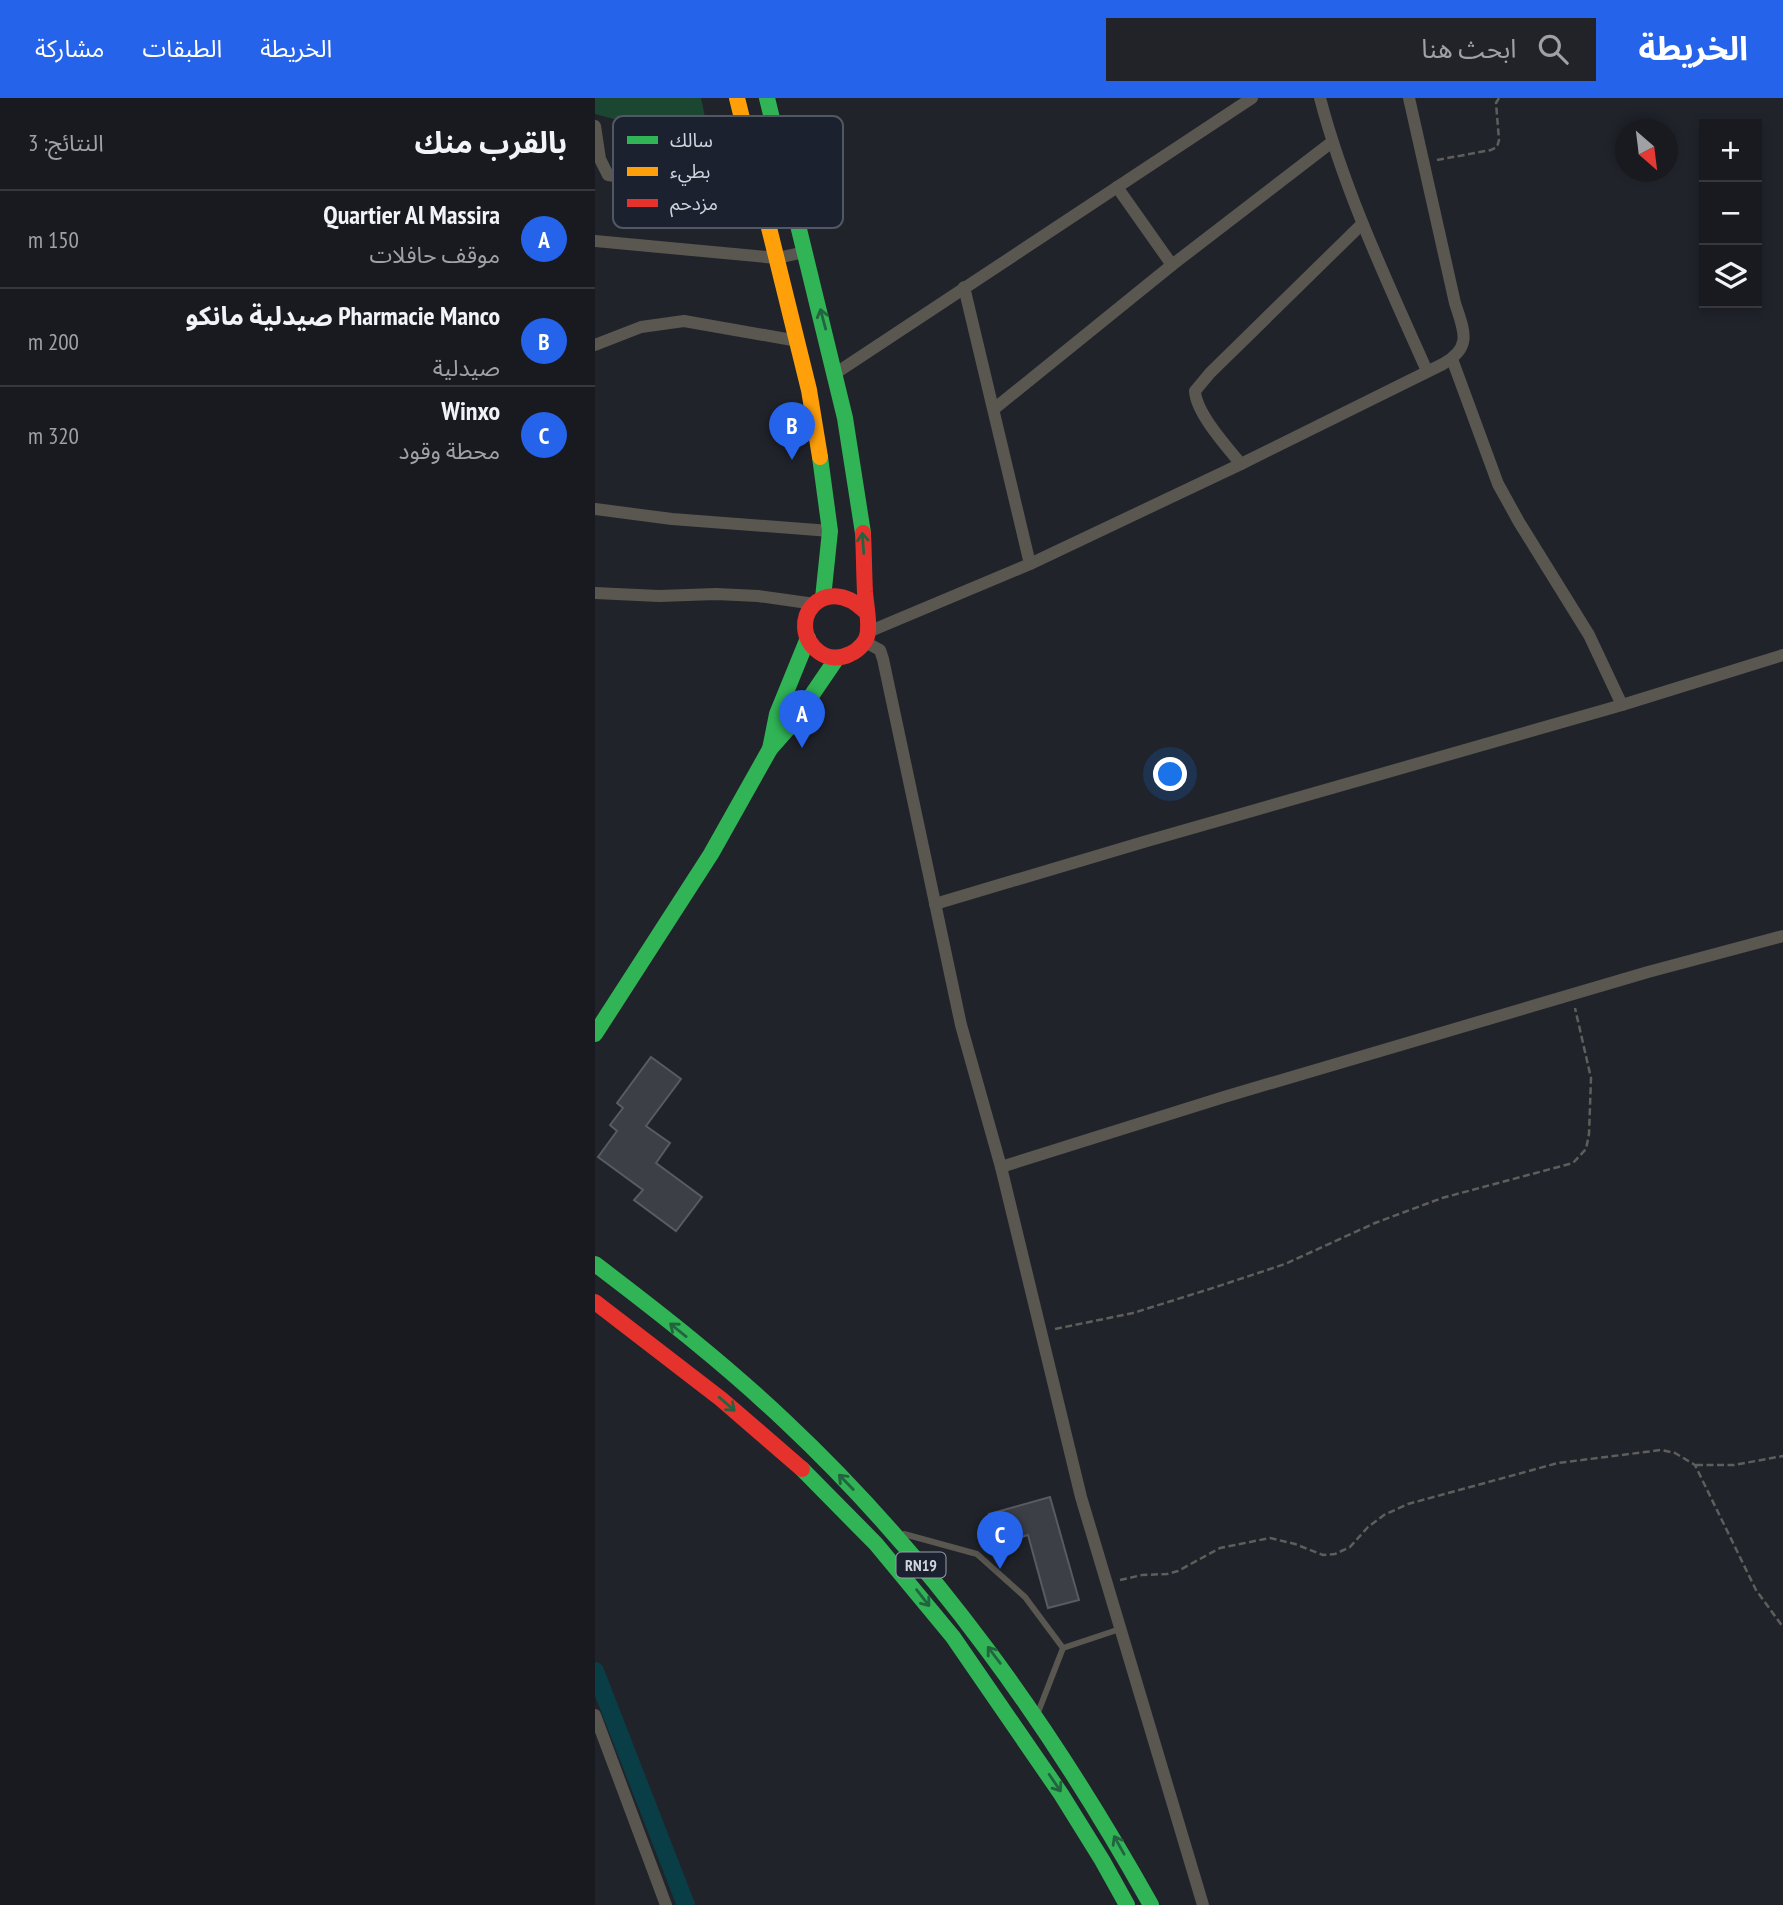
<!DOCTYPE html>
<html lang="ar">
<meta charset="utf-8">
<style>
:root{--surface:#181a20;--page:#212329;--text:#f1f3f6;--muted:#9fa1a5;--line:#36383e;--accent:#2563eb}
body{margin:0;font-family:"PT Sans Narrow","Noto Sans Arabic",sans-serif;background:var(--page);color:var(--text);direction:rtl}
.controls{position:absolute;right:21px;top:21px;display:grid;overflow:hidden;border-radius:0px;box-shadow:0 4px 10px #0003}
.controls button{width:63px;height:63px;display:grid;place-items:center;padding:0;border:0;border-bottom:2px solid var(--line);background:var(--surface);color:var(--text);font:35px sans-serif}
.compass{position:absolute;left:1020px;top:21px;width:63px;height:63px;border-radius:50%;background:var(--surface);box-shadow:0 4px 10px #0003;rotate:152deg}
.you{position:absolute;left:576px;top:677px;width:24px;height:24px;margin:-18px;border:5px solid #fff;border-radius:50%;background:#1a73e8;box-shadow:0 0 0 10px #1a73e833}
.badge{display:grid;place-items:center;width:46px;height:46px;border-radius:50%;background:var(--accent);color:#fff;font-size:23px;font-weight:700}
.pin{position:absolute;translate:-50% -58px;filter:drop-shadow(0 2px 4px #0008)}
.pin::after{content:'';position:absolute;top:37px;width:24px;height:21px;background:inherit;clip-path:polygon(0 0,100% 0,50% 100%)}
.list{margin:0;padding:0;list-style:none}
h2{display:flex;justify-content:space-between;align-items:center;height:91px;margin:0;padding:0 28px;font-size:30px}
h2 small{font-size:23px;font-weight:400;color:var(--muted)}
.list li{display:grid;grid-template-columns:46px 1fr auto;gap:21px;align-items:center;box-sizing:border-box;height:98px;padding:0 28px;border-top:2px solid var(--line)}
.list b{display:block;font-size:26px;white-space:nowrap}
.list p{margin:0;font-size:23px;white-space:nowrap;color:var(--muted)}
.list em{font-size:23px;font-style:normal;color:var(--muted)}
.icon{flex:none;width:38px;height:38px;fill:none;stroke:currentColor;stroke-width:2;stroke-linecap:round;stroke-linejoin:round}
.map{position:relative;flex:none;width:1188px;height:1807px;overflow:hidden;direction:ltr}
header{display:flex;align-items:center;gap:42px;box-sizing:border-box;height:98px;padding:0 35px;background:var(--accent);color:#fff}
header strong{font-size:33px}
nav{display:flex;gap:38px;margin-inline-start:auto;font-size:24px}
.search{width:490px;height:63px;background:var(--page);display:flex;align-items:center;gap:18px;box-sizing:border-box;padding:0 24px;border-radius:0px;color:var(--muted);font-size:26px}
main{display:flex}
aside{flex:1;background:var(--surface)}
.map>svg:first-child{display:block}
</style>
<header>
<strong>الخريطة</strong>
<div class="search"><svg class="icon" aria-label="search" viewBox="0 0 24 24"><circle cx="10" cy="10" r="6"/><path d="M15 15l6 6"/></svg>ابحث هنا</div>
<nav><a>الخريطة</a><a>الطبقات</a><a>مشاركة</a></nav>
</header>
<main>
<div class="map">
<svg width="1188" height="1807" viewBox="0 0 1188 1807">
<rect width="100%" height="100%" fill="#20232a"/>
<path fill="#1b4632" d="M0,0H106L116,47L0,16Z"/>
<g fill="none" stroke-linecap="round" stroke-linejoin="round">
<path stroke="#0a3e47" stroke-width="18" d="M0,1573L91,1807"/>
</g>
<g fill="#3c3f45" stroke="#585b61" stroke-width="2">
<path d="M56,959L86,981L51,1028L75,1045L61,1065L107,1099L81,1133L39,1102L48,1092L3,1059L22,1033L15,1027L28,1010L22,1005Z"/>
<path d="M455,1399L484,1502L453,1510L433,1437L403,1446L394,1416Z"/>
</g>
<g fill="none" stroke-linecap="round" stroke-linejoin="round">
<g stroke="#5e5e5b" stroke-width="2.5" stroke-dasharray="7 3.5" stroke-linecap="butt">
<path d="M842,62L896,52L902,49L904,42L901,5L904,0"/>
<path d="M460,1231L538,1215L621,1189L690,1166L780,1125L847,1100L978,1065L991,1051L994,1036L996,980L980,910"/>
<path d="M1101,1367H1139L1188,1358"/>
<path d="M525,1482L547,1477L572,1476L583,1473L625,1450L675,1440L700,1446L728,1457L740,1456L755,1449L773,1429L789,1417L813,1406L963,1365L1066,1352L1080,1355L1100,1367L1161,1492L1188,1529"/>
</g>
<g stroke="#595750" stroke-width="6">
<path d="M309,1436L382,1456L430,1499L468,1550"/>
<path d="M468,1550L525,1531"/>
<path d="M444,1612L468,1550"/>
</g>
<g stroke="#595750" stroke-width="12">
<path d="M725,0C750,95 792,183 832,273"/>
<path d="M0,28L5,61L13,77L93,88H164"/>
<path d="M522,89L577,167"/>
<path d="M0,143L182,160L210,154"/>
<path d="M369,189L435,466"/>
<path d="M0,247L46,229L89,223L203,243"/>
<path d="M241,275L657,0"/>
<path d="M399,311L577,167L737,44"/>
<path d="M646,366C632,349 601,315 600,293L615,275L767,126"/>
<path d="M0,411L77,421L235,433"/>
<path d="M0,495L64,498L121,496L163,498L220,506"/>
<path d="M273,534L435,466L646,366L848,266C878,249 869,233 860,205L814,0"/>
<path d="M270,544L285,552L288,561L366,927L406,1069L486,1399L608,1807"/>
<path d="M1027,607L1188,557"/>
<path d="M340,806L552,743L1027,607L994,537L924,424L903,386L857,261"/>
<path d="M406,1069L629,999L1053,874L1188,838"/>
<path d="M0,1617L71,1807"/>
</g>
<g stroke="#30b455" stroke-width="16">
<path d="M172,0L250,320L268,435"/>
<path d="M225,359L235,433L228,500"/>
<path d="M175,651L182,616L213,540"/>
<path d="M0,936L116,756L175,651L197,626L242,560"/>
<path d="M0,1166C66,1216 131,1267 191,1324C340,1464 457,1630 556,1807"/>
<path d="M207,1371L281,1446L358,1539L466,1696L507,1762L532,1807"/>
</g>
<path stroke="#ff9f0a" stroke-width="16" d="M142,0L214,292L225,359"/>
<g stroke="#e5322d" stroke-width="16">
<path d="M268,435C269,455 269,475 270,494C271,507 274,520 273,532C273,543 264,552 255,556C245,561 233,561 224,554C188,526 228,472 270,513"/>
<path d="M0,1204L126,1301L207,1371"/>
</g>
</g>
<defs><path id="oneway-shaft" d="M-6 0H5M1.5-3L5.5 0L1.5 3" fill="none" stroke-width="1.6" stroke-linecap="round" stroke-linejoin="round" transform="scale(1.75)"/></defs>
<g stroke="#246340">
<use href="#oneway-shaft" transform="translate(228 221) rotate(-105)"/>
<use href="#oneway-shaft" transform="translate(268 445) rotate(-94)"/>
<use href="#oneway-shaft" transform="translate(83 1232) rotate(-141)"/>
<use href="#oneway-shaft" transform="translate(132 1306) rotate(41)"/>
<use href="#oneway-shaft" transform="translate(251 1384) rotate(-134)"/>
<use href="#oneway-shaft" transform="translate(328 1500) rotate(52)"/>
<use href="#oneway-shaft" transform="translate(399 1557) rotate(-127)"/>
<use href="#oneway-shaft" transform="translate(460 1685) rotate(56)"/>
<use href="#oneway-shaft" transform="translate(524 1747) rotate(-119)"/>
</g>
<g text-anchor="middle" stroke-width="7" stroke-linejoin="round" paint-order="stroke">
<rect fill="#1b212f" stroke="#999ea9" stroke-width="2" x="301.5" y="1454.5" width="49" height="25" rx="5"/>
<g font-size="16" font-weight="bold" fill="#cfd4dd">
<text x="326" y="1473">RN19</text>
</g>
</g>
<rect x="18" y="18" width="230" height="112" rx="10" fill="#1b212f" stroke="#515763" stroke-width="2"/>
<rect x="32" y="38" width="31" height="8" fill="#30b455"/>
<rect x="32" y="69" width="31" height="9" fill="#ff9f0a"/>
<rect x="32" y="101" width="31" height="8" fill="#e5322d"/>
<g font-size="19" fill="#cfd4dd">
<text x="75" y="49">سالك</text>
<text x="75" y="80">بطيء</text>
<text x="75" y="112">مزدحم</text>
</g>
</svg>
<div class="controls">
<button>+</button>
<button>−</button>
<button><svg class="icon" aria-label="layers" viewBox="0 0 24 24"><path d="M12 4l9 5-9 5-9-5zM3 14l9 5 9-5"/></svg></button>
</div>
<svg class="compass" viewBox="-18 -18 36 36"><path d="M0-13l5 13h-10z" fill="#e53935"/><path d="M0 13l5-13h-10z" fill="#9fa1a5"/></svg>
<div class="you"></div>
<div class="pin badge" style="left:207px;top:650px">A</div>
<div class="pin badge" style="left:197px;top:362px">B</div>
<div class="pin badge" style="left:405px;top:1471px">C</div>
</div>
<aside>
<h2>بالقرب منك<small>النتائج: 3</small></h2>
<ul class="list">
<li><span class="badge">A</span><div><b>Quartier Al Massira</b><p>موقف حافلات</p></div><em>150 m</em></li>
<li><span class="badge">B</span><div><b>Pharmacie Manco صيدلية مانكو</b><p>صيدلية</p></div><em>200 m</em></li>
<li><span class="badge">C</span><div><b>Winxo</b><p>محطة وقود</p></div><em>320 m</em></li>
</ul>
</aside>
</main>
